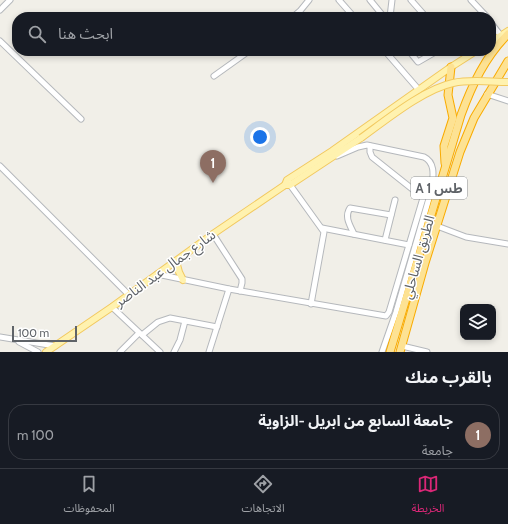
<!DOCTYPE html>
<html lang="ar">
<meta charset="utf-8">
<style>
:root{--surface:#171b24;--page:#242831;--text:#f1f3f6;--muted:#9ea1a6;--line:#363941;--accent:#db2777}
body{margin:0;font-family:Cabin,"Noto Sans Arabic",sans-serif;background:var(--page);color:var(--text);direction:rtl}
.controls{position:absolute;right:12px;bottom:12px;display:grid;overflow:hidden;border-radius:8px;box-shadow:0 2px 6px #0003}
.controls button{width:36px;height:36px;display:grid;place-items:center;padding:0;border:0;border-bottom:1px solid var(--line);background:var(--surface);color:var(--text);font:20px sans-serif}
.scale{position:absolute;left:12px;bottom:10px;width:65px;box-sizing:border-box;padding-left:4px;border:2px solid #5f6368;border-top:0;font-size:11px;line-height:14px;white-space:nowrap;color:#5f6368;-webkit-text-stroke:3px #fff;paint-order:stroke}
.you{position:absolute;left:260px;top:137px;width:14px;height:14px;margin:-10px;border:3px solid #fff;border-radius:50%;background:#1a73e8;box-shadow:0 0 0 6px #1a73e833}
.badge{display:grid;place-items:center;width:26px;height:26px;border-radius:50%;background:var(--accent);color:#fff;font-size:13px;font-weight:700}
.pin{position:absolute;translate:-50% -33px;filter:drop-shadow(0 1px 2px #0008)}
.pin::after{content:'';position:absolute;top:21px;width:14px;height:12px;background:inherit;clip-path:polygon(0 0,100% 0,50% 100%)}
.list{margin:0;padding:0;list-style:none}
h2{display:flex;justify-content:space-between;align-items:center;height:52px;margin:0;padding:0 16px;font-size:17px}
h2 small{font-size:13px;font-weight:400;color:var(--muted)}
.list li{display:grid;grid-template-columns:26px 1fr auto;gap:12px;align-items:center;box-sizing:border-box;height:56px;margin:0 8px 8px;padding:0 8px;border:1px solid var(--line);border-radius:16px}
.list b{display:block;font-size:15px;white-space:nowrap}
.list p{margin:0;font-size:13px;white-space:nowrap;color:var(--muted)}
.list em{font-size:13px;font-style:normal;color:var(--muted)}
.icon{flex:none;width:22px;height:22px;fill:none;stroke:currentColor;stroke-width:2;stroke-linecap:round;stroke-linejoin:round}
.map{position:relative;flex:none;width:508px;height:352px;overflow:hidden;direction:ltr}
.search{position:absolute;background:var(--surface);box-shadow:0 2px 6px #0003;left:12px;right:12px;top:12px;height:44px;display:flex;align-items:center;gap:10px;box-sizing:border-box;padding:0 14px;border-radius:16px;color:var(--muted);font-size:15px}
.sheet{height:116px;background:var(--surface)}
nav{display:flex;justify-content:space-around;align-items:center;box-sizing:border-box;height:56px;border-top:1px solid var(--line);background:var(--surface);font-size:11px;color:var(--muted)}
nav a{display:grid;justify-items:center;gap:2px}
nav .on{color:var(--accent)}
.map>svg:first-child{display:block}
</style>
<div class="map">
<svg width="508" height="352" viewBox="0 0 508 352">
<rect width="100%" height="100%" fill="#f1efe8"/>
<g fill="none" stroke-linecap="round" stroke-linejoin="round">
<g stroke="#b5b8bc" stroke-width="7">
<g id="minor">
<path d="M339,0L354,17"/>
<path d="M370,0L384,17"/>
<path d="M411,0L426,17"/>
<path d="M471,0L487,17"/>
<path d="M0,10L10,0"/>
<path d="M293,17L300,11L309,0"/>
<path d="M390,17L392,0"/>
<path d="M491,23L501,36"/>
<path d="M0,41L81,119"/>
<path d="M385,51L419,90"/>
<path d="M409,51L418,62L437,51"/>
<path d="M214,76L249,51"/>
<path d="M487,94L508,101"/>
<path d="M337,156L358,147L367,145L424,157C436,163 433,177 432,188L396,312L382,352"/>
<path d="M0,166L129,295"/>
<path d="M288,182L324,232L311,304"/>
<path d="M437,226L466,237L508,244"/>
<path d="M322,228L409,245"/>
<path d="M213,234L242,279V283L240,291"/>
<path d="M354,234C350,225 344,217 350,208L391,215"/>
<path d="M385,240L395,200"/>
<path d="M157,274L229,289L386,316L389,312L423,198L421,196L372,157L370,152V146"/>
<path d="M112,307L160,352"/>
<path d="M142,335L158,322L170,318L217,327"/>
<path d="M0,337L55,346"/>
<path d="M19,342L38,352"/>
<path d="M402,346L427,352"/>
<path d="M120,352L139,333"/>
<path d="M174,352L180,340L185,321"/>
<path d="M209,352L229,289"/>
</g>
</g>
<g stroke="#f2c960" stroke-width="8">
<g id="major">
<path d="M491,42L508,31"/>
<path d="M285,185L287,180L332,151L451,67L476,51"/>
<path d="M176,261L179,272L183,280"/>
<path d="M46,352L112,307L213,234L285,185H290L361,138"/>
</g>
</g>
<g stroke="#f9ab00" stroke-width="9">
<g id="highway">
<path d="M445,163L444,146L453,118L448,95L451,67"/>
<path d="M390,352L461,115C472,85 485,57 508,34"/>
<path d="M400,352L425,263L460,152L474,118L508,61"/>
</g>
</g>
<use href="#minor" stroke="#fff" stroke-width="5"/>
<use href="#major" stroke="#fff2af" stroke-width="6"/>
<use href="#highway" stroke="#fde293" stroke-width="7"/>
<g stroke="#f2c960" stroke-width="8" stroke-linecap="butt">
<path id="major-bridge" d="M361,138C386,120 424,89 453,83C471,79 490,82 508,82"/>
</g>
<use href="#major-bridge" stroke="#fff2af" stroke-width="6"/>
</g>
<g text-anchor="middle" stroke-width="3" stroke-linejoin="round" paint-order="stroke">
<rect fill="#fff" stroke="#8f9295" stroke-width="1" x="411" y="177" width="56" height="22" rx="3"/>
<g font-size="13" font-weight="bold" fill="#5f6368">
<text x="439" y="193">A 1 طس</text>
</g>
<g font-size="14" fill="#5f6368" stroke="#fff">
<text transform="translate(418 257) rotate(-74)" y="5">الطريق الساحلي</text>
<text transform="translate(165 268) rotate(-36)" y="5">شارع جمال عبد الناصر</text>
</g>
</g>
</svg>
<div class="controls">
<button><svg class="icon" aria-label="layers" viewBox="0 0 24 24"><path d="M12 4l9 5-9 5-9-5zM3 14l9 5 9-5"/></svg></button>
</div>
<div class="scale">100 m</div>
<div class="you"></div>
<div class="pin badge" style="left:213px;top:183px;background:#8d6e63">1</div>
<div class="search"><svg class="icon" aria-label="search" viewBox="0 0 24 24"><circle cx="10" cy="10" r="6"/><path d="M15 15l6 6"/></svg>ابحث هنا</div>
</div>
<section class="sheet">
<h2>بالقرب منك<small></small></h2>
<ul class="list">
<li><span class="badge" style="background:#8d6e63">1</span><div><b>جامعة السابع من ابريل -الزاوية</b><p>جامعة</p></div><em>100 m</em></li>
</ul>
</section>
<nav>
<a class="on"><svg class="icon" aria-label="map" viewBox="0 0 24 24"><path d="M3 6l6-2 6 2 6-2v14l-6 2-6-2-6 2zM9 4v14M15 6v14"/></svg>الخريطة</a>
<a><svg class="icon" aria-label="directions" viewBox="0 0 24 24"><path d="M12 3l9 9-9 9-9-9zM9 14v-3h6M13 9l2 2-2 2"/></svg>الاتجاهات</a>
<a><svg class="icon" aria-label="saved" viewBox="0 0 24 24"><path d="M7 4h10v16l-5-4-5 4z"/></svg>المحفوظات</a>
</nav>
